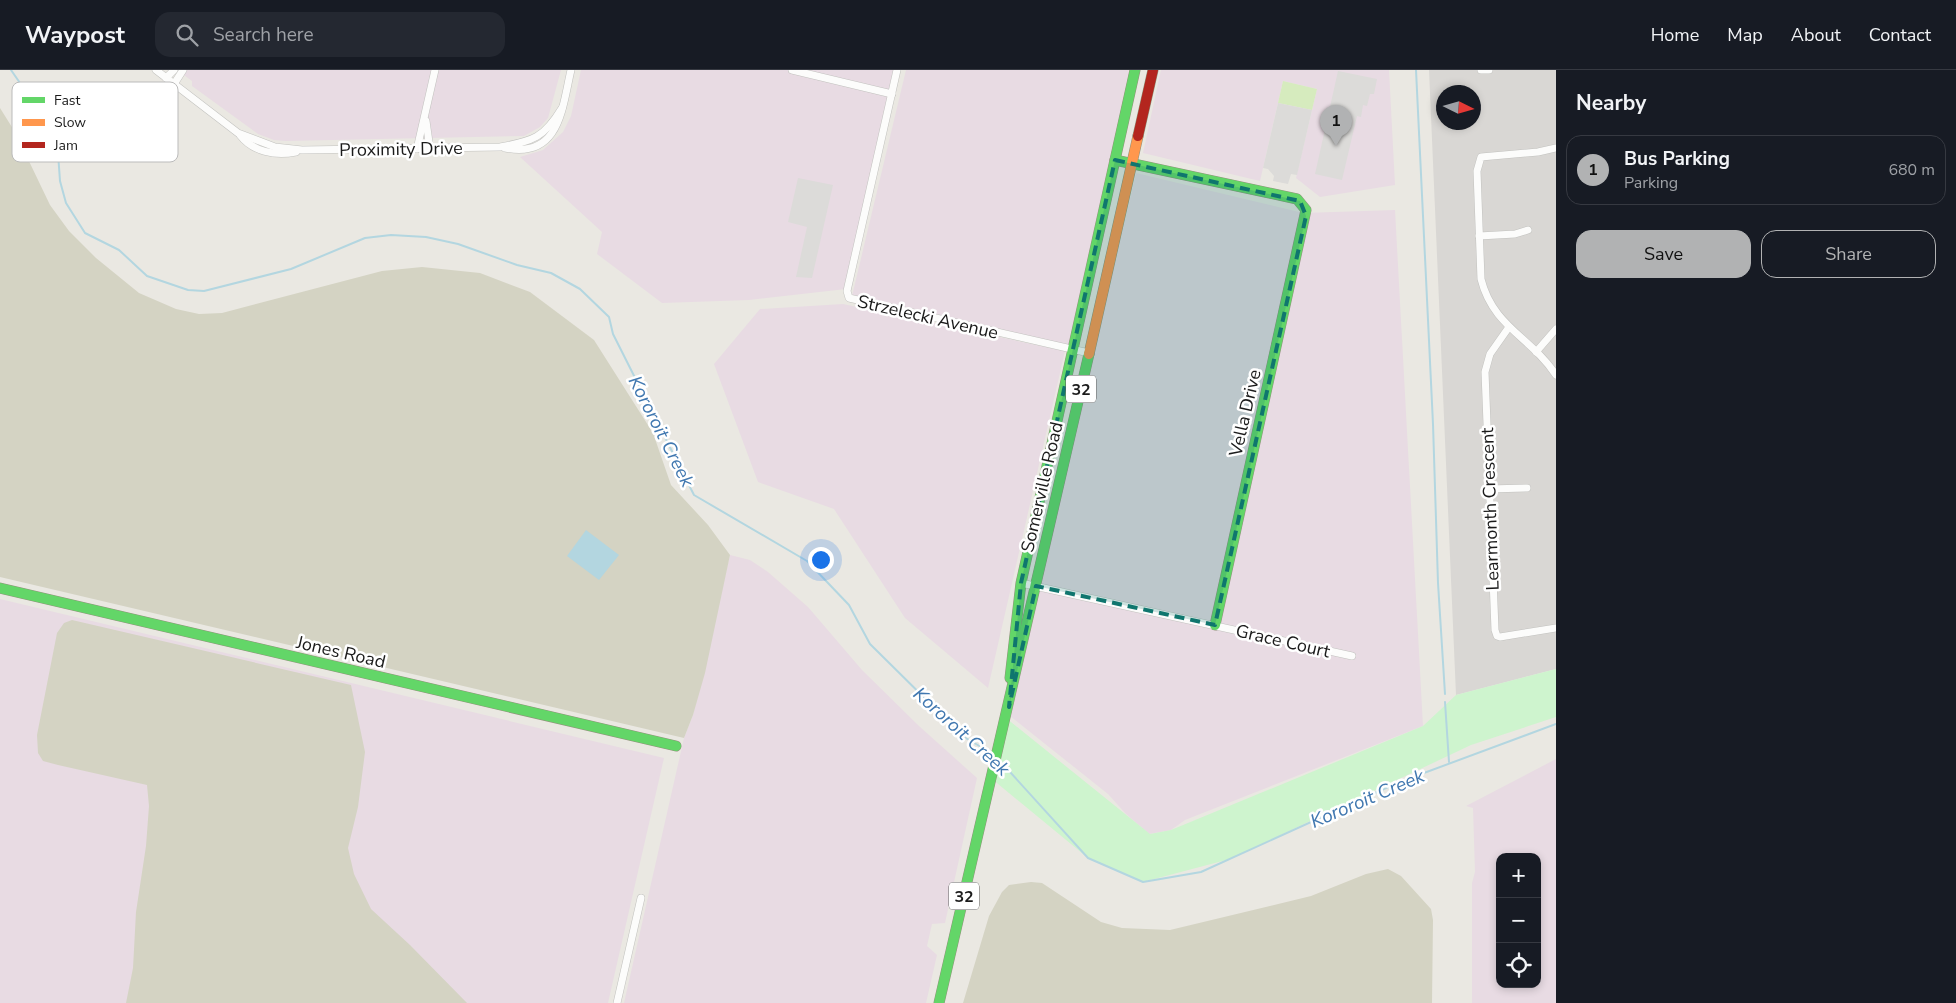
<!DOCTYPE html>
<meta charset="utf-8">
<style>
:root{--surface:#171b24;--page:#242831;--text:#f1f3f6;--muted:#9ea1a6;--line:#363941;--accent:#b1b2b3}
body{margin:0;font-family:"Nunito Sans",sans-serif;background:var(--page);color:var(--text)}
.controls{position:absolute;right:15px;bottom:15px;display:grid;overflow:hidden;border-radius:10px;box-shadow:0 2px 8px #0003}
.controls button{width:45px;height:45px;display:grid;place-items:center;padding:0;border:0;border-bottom:1px solid var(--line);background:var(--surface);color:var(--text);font:25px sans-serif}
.compass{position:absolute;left:1436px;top:15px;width:45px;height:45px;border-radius:50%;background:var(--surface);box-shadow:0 2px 8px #0003;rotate:95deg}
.you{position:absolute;left:820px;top:489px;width:18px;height:18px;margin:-12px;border:4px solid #fff;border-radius:50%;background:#1a73e8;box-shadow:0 0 0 8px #1a73e833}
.badge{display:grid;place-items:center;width:32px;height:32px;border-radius:50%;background:var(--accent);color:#111;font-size:16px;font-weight:700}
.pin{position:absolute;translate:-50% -41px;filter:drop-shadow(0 1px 2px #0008)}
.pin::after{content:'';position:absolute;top:26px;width:18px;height:15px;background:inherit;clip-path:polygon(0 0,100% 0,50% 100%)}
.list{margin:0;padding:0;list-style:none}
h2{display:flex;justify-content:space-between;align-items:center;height:65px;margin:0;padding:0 20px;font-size:21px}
h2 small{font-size:16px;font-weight:400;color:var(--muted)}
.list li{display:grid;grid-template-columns:32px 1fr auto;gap:15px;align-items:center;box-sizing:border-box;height:70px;margin:0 10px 10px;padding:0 10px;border:1px solid var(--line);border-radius:15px}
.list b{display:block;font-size:19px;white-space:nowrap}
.list p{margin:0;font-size:16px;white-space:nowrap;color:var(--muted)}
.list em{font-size:16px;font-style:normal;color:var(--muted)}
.actions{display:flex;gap:10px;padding:15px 20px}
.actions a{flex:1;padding:11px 0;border:1px solid var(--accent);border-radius:15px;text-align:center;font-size:18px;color:var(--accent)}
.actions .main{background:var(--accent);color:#111}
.icon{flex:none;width:28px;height:28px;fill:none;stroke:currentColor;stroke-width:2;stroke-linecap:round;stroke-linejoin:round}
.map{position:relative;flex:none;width:1556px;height:933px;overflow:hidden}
header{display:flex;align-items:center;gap:30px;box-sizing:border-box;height:70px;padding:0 25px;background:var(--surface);border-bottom:1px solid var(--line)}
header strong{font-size:24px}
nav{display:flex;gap:28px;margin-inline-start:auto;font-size:18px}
.search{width:350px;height:45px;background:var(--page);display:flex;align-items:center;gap:12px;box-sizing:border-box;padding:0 18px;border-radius:15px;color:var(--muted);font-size:19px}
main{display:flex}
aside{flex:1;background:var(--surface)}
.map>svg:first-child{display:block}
</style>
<header>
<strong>Waypost</strong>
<div class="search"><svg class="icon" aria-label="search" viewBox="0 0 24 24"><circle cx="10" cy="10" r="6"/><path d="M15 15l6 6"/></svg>Search here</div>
<nav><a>Home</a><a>Map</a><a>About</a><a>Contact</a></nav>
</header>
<main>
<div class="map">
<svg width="1556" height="933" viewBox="0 0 1556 933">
<rect width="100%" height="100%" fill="#eae8e2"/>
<path fill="#d9d7d4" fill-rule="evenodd" d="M1429,0H1556V599L1456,625ZM1444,22H1474V52H1444Z"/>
<g fill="#e8dbe3" fill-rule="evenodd">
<path d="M177,0H561L548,48L540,57L524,66L286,71L274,70L258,64L192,16V11Z"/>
<path d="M581,0H896L846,219L749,230L662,233L597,184L602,162L520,87L543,80L563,62L571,46Z"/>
<path d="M906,0H1129L1069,275L852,226Z"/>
<path d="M1161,0H1389L1395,115L1320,127L1296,108L1317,19L1283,11L1260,111L1143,83Z"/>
<path d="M1136,103L1303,143L1395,140L1423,656L1185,750L1171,760L1149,764L1126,744L1108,724L1010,646Z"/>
<path d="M843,234L1065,281L988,618L905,548L834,439L758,412L714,294L760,239Z"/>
<path d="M730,485L750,490L768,502L808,537L862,600L919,656L977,708L945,853L932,854L927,876L937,885L926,933H624L684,668L693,645Z"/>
<path d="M0,529L664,688L608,933H0Z"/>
<path d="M1556,689V933H1472V813L1475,802L1473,738L1466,736ZM1500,787H1537V914H1500Z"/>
</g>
<g fill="#d4d3c3">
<path d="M0,38L15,62L50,135L69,161L96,188L139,223L176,239L199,244L222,243L382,201L422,197L480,203L530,222L594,270L653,363L671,415L708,455L730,485L705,603L693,645L684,668L0,507Z"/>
<path d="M72,550L351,615L365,682L358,737L348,778L354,804L371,839L410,875L467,933H126L133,898L136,842L146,776L149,736L147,715L58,695L43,691L38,683L37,665L57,563L64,553Z"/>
<path d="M1388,799L1401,806L1431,839L1433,850L1432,933H963L989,846L1002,822L1009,815L1031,812L1042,813L1101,852L1122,858L1170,860L1311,826L1366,804Z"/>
</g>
<path fill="#d6ebbe" d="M1283,11L1317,19L1312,40L1278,33Z"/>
<path fill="#cef4ce" d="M1556,599V647L1471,675L1230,789L1143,812L1088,788L992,709L1006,648L1150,764L1171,760L1423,656L1456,625Z"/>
<g fill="#dcdbd9">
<path d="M1338,1L1377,9L1374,24H1370L1367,36L1363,35L1361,47L1357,46L1342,110L1315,104Z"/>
<path d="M1278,33L1312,40L1297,105L1291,104L1288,114L1273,111L1274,106L1268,99L1263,98Z"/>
<path d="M798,108L833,115L812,208L796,207L807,157L788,152Z"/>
</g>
<path fill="#b3d6e0" d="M586,460L619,485L599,510L567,486Z"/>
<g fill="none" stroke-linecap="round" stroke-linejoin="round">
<g stroke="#b3d6e0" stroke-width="2">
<path d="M11,0L20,13L47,69L58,83L60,111L66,133L85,163L119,180L147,206L188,220L204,221L291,199L365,168L391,165L426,167L458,174L517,195L551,203L580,219L609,247L613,264L694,425L807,491L849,535L870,574L964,667L993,684"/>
<path d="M1416,0L1433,354L1438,513L1445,624"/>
<path d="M1445,632L1449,692"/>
<path d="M1000,691L1088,788L1143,812L1201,802L1397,713L1556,654"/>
</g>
<g stroke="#c2c2bf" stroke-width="8">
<g id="street">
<path d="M156,0L238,63L275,77L302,80L500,77C533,71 544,68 562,38"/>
<path d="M792,0L892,24"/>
<path d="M897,0L847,221L849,228L1089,283"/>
<path d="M1481,0H1489"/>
<path d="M166,8L174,0"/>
<path d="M174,14L183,0"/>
<path d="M426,51L430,79"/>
<path d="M240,65C253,82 275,86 296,82"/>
<path d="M505,78C560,89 562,38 571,0"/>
<path d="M1556,78L1538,82L1481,87L1477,101L1481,209C1493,257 1531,267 1556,305"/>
<path d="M417,79L435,0"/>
<path d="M1479,166L1515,164L1528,160"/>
<path d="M1509,257L1490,284L1485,302L1495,560L1497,566L1500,567L1556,558"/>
<path d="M1536,282L1556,259"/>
<path d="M1489,419L1527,418"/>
<path d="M1021,513L1352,586"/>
<path d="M617,933L641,828"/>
</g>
</g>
<g stroke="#91937b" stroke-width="11">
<g id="fast">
<path d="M1115,90L1297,129L1306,140L1215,555"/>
<path d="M0,518L676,676"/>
<path d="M1010,608L1021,513L1135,0"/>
<path d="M939,933L1089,284"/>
</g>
</g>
<g stroke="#91937b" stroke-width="11">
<path id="slow" d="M1089,284L1138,66"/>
</g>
<g stroke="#91937b" stroke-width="11">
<path id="jam" d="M1138,66L1153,0"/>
</g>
<use href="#street" stroke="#fcfcfb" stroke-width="7"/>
<use href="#fast" stroke="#63d668" stroke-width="10"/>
<use href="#slow" stroke="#ff974d" stroke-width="10"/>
<use href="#jam" stroke="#b3261e" stroke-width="10"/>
</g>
<path fill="#0f766e" fill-opacity="0.2" stroke="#0f766e" stroke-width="4" stroke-dasharray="10 6" stroke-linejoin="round" d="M1115,90L1300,131L1306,146L1215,555L1036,516L1009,637L1021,513Z"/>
<g text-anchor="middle" stroke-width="5" stroke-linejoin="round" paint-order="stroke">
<g fill="#fff" stroke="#5f5f5f" stroke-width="1">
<rect x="1066" y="305.5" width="30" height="27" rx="4"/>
<rect x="949" y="812.5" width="30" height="27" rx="4"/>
</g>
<g font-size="16" font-weight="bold" fill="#1b1b1b">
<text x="1081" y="325">32</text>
<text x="964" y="832">32</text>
</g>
<g font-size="18" fill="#1b1b1b" stroke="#fff">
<text transform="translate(401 79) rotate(-1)" y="6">Proximity Drive</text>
<text transform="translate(928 247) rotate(13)" y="6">Strzelecki Avenue</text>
<text transform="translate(1245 343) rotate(-77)" y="6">Vella Drive</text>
<text transform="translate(1042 417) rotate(-77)" y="6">Somerville Road</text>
<text transform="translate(1490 439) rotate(-92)" y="6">Learmonth Crescent</text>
<text transform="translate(1283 571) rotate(13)" y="6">Grace Court</text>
<text transform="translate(341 582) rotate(13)" y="6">Jones Road</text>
</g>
<g font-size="19" font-style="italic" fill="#4178b0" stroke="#fff">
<text transform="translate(662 361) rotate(63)" y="7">Kororoit Creek</text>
<text transform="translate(962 661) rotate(42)" y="7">Kororoit Creek</text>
<text transform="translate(1367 728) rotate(-23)" y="7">Kororoit Creek</text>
</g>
</g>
<rect x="12" y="12" width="166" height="80" rx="8" fill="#fff" stroke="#bbb" stroke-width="1"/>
<rect x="22" y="27" width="23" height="6" fill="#63d668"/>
<rect x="22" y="49" width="23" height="7" fill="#ff974d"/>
<rect x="22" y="72" width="23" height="6" fill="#b3261e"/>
<g font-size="14" fill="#1b1b1b">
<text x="54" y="35">Fast</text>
<text x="54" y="57">Slow</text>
<text x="54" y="80">Jam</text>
</g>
</svg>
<div class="controls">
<button>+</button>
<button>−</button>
<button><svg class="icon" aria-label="locate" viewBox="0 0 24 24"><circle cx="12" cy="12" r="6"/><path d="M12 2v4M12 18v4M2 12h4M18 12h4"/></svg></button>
</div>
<svg class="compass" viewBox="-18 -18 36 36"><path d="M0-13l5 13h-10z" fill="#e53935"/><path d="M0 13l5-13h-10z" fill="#9ea1a6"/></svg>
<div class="you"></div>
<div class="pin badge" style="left:1336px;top:76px">1</div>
</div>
<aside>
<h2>Nearby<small></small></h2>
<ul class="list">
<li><span class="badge">1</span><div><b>Bus Parking</b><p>Parking</p></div><em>680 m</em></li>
</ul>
<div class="actions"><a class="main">Save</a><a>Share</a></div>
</aside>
</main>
